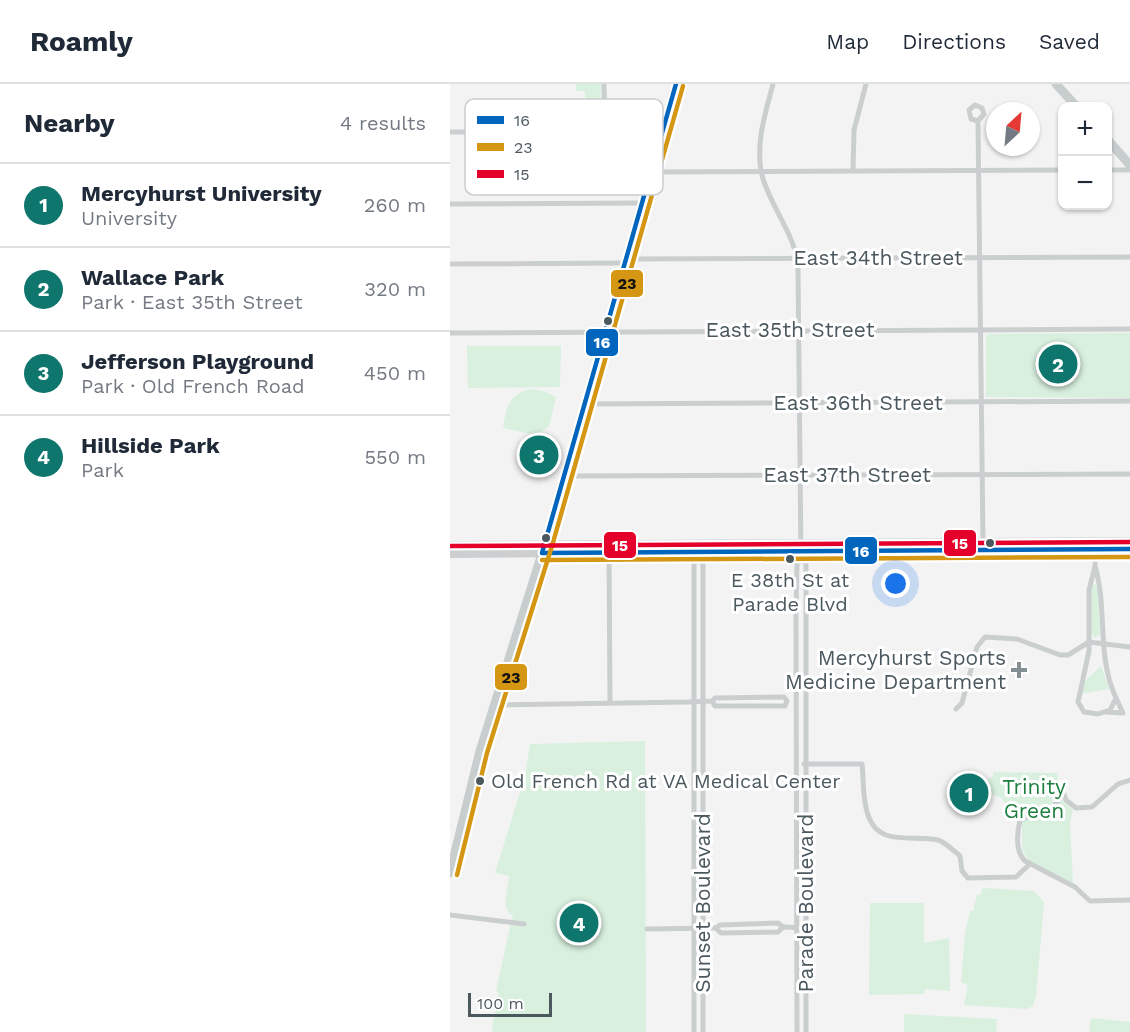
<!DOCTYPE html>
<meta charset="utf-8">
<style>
:root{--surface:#fff;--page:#f2f2f3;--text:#1f2937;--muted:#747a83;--line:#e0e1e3;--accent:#0f766e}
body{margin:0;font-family:"Work Sans",sans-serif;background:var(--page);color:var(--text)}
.controls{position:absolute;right:18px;top:18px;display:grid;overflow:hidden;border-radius:12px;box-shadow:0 2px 4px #0004}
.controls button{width:54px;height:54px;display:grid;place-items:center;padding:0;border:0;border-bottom:2px solid var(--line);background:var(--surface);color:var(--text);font:30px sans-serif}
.compass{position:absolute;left:536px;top:18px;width:54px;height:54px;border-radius:50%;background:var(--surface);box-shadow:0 2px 4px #0004;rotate:26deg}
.scale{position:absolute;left:18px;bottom:15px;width:84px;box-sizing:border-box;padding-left:6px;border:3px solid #4b595f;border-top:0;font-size:16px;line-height:21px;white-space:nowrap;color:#4b595f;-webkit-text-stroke:4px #fff;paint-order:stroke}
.you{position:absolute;left:446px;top:500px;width:21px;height:21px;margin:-15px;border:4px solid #fff;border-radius:50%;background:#1a73e8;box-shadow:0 0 0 9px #1a73e833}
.badge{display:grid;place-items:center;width:39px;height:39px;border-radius:50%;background:var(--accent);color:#fff;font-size:20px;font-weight:700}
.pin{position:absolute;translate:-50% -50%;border:3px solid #fff;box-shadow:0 2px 6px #0006}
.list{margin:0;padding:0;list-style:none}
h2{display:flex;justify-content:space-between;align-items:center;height:78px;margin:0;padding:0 24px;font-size:26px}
h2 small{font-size:20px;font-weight:400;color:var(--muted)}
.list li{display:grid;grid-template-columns:39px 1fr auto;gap:18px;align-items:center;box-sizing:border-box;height:84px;padding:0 24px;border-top:2px solid var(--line)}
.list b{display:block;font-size:22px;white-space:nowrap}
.list p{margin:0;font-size:20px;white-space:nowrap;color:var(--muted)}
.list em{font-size:20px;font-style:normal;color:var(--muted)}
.map{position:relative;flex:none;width:680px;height:948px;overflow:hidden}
header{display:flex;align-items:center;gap:36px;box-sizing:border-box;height:84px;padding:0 30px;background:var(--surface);border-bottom:2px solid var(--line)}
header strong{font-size:28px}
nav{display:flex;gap:33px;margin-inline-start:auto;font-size:21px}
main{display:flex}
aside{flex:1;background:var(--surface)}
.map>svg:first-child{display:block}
</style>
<header>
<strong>Roamly</strong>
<nav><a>Map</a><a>Directions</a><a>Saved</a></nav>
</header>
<main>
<aside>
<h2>Nearby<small>4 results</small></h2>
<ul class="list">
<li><span class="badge">1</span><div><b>Mercyhurst University</b><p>University</p></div><em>260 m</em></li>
<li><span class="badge">2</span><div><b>Wallace Park</b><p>Park · East 35th Street</p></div><em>320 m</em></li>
<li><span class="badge">3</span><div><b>Jefferson Playground</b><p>Park · Old French Road</p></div><em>450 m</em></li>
<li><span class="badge">4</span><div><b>Hillside Park</b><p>Park</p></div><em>550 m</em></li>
</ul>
</aside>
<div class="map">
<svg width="680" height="948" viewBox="0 0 680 948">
<rect width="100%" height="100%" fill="#f3f3f3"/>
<g fill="#d9f0df">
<path d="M126,0H151L150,44H136L135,7H126Z"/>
<path d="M680,249V314L536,313V252L539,250Z"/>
<path d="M17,262H111L110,303L18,304Z"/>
<path d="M81,305L94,307L106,313L99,343L86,351L53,344C56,323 59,310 81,305Z"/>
<path d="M78,361L100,362L98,382L78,381Z"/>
<path d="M645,500L649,504L650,550L645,554L641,549V502Z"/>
<path d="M651,582L659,605L631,610L635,597Z"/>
<path d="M195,657L196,948H43L42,942L49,909L46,907L63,829L60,831L55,820L59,792L45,789L75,692L80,660Z"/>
<path d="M543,688L607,689L612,716L623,726L620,738L623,799L579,777L572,766V741L551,714L526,703L543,692Z"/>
<path d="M533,804L584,807L594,818L586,912L583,922L577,925L514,921L518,901L511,898L515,849L520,827H523L527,811H530Z"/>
<path d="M420,819H474V859L499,854L500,907L475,905L474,910L419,911Z"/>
<path d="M454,930L547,935L546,948H454Z"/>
<path d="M641,934L680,938V948H639Z"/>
</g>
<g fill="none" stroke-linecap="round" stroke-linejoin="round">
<g stroke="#cbcecf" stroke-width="5">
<path d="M154,0L155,47"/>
<path d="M323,0C315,30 304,64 313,95C323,127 346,151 348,185L351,476L347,479L346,529L347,948"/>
<path d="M528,37L521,35L519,26L525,21L532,24L534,30L528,37L533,459"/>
<path d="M0,48H213"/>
<path d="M658,86H680"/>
<path d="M403,87L404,46L416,0"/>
<path d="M201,88L612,86"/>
<path d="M0,120L192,119"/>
<path d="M177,175L680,173"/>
<path d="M0,180L175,179"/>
<path d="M0,249L680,245"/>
<path d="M135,320L680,317"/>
<path d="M114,392L680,390"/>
<path d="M159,467L160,619"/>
<path d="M351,476L356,479V948"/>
<path d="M645,482C658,526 646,571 666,614L660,626L648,630L634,628L628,618L639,567V506L645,482L646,465"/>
<path d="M44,621L239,618L262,617L265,614L334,613L337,617L335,622H265L262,617"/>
<path d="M506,625L512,619L527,563L535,553L567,555L610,571H618L639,558L680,563"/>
<path d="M656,628L673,629L666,614"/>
<path d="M354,680H412C414,696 412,715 418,731C429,764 463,750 488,756C495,758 504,767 510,772L512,787L518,794L566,793L580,780"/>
<path d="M680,696L668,700L642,723L626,724L616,716L614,710L603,723L570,736C567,749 565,767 575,777L625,803L640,817L680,816"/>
<path d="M0,831L74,840"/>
<path d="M328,839L333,843L328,848L271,849L266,844L270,841Z"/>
<path d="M333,843L356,844"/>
<path d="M197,845L266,844"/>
<path d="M244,948V479L248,476L253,479V948"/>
</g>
<g stroke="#ccced0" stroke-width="8">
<path d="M0,461L680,457"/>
<path d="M0,470L680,465"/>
</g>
<g stroke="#c8cdce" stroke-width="9">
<path d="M606,0L626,22"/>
<path d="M658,56L680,81"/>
<path d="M0,789L30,667L95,460L226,0"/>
</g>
<g stroke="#fff" stroke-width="9">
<path id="bus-1" d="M226,0L92,469L680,465"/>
</g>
<g stroke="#fff" stroke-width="9">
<g id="bus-2">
<path d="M92,476L680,473"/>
<path d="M7,791L37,669L102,462L233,2"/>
</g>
</g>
<g stroke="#fff" stroke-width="9">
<path id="bus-3" d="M0,462L680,458"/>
</g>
<use href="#bus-1" stroke="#0065bd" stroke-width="4.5"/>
<use href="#bus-2" stroke="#d59713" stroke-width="4.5"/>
<use href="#bus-3" stroke="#e4002b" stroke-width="4.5"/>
</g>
<g fill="#4b595f" stroke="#fff" stroke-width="2">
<circle cx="158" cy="237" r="5"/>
<circle cx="96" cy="454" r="5"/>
<circle cx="540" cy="459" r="5"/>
<circle cx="340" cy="475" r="5"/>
<circle cx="30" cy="697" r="5"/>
</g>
<path fill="#868f93" stroke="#fff" stroke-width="2" d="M566 577h6v6h6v6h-6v6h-6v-6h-6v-6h6z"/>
<g text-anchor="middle" stroke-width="6" stroke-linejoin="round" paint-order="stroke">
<g font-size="20" fill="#4b595f" stroke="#fff">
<text x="340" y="503">E 38th St at<tspan x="340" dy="24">Parade Blvd</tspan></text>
<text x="41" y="704" text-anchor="start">Old French Rd at VA Medical Center</text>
</g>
<g font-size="21" fill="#4b595f" stroke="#fff">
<text x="428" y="181">East 34th Street</text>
<text x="340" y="253">East 35th Street</text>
<text x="408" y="326">East 36th Street</text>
<text x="397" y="398">East 37th Street</text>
<text transform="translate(253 819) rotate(-90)" y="7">Sunset Boulevard</text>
<text transform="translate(356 819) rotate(-90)" y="7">Parade Boulevard</text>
</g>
<g font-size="21" fill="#4b595f" stroke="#fff" text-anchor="end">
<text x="556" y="581">Mercyhurst Sports<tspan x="556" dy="24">Medicine Department</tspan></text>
</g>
<g font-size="21" fill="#1d7f3e" stroke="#fff">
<text x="584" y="710">Trinity<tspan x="584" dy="24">Green</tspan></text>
</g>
</g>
<rect x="15" y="15" width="198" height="96" rx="9" fill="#fff" stroke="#c9cdcf" stroke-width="1.5"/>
<rect x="27" y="32" width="27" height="8" fill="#0065bd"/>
<rect x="27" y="59" width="27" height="8" fill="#d59713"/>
<rect x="27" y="86" width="27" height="8" fill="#e4002b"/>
<g font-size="16" fill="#4b595f">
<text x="64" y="42">16</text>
<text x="64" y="69">23</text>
<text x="64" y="96">15</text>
</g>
<g stroke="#fff" stroke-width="2">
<rect x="160" y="185" width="34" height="29" rx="6" fill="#d59713"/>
<rect x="135" y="244" width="34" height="29" rx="6" fill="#0065bd"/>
<rect x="493" y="445" width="34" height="28" rx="6" fill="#e4002b"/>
<rect x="153" y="447" width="34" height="28" rx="6" fill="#e4002b"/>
<rect x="394" y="452" width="34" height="29" rx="6" fill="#0065bd"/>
<rect x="44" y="579" width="34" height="28" rx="6" fill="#d59713"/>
</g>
<g font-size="16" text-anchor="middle" font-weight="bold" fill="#fff">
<text x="152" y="264">16</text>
<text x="510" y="465">15</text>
<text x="170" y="467">15</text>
<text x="411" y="473">16</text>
</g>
<g font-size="16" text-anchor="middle" font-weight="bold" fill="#111">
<text x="177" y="205">23</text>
<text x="61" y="599">23</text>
</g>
</svg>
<div class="controls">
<button>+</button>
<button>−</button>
</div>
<svg class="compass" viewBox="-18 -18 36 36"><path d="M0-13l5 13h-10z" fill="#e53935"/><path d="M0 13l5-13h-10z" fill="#747a83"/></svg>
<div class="scale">100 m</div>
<div class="you"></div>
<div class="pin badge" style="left:519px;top:709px">1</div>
<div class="pin badge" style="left:608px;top:280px">2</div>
<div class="pin badge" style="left:89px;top:371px">3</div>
<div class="pin badge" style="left:129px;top:839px">4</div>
</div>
</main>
